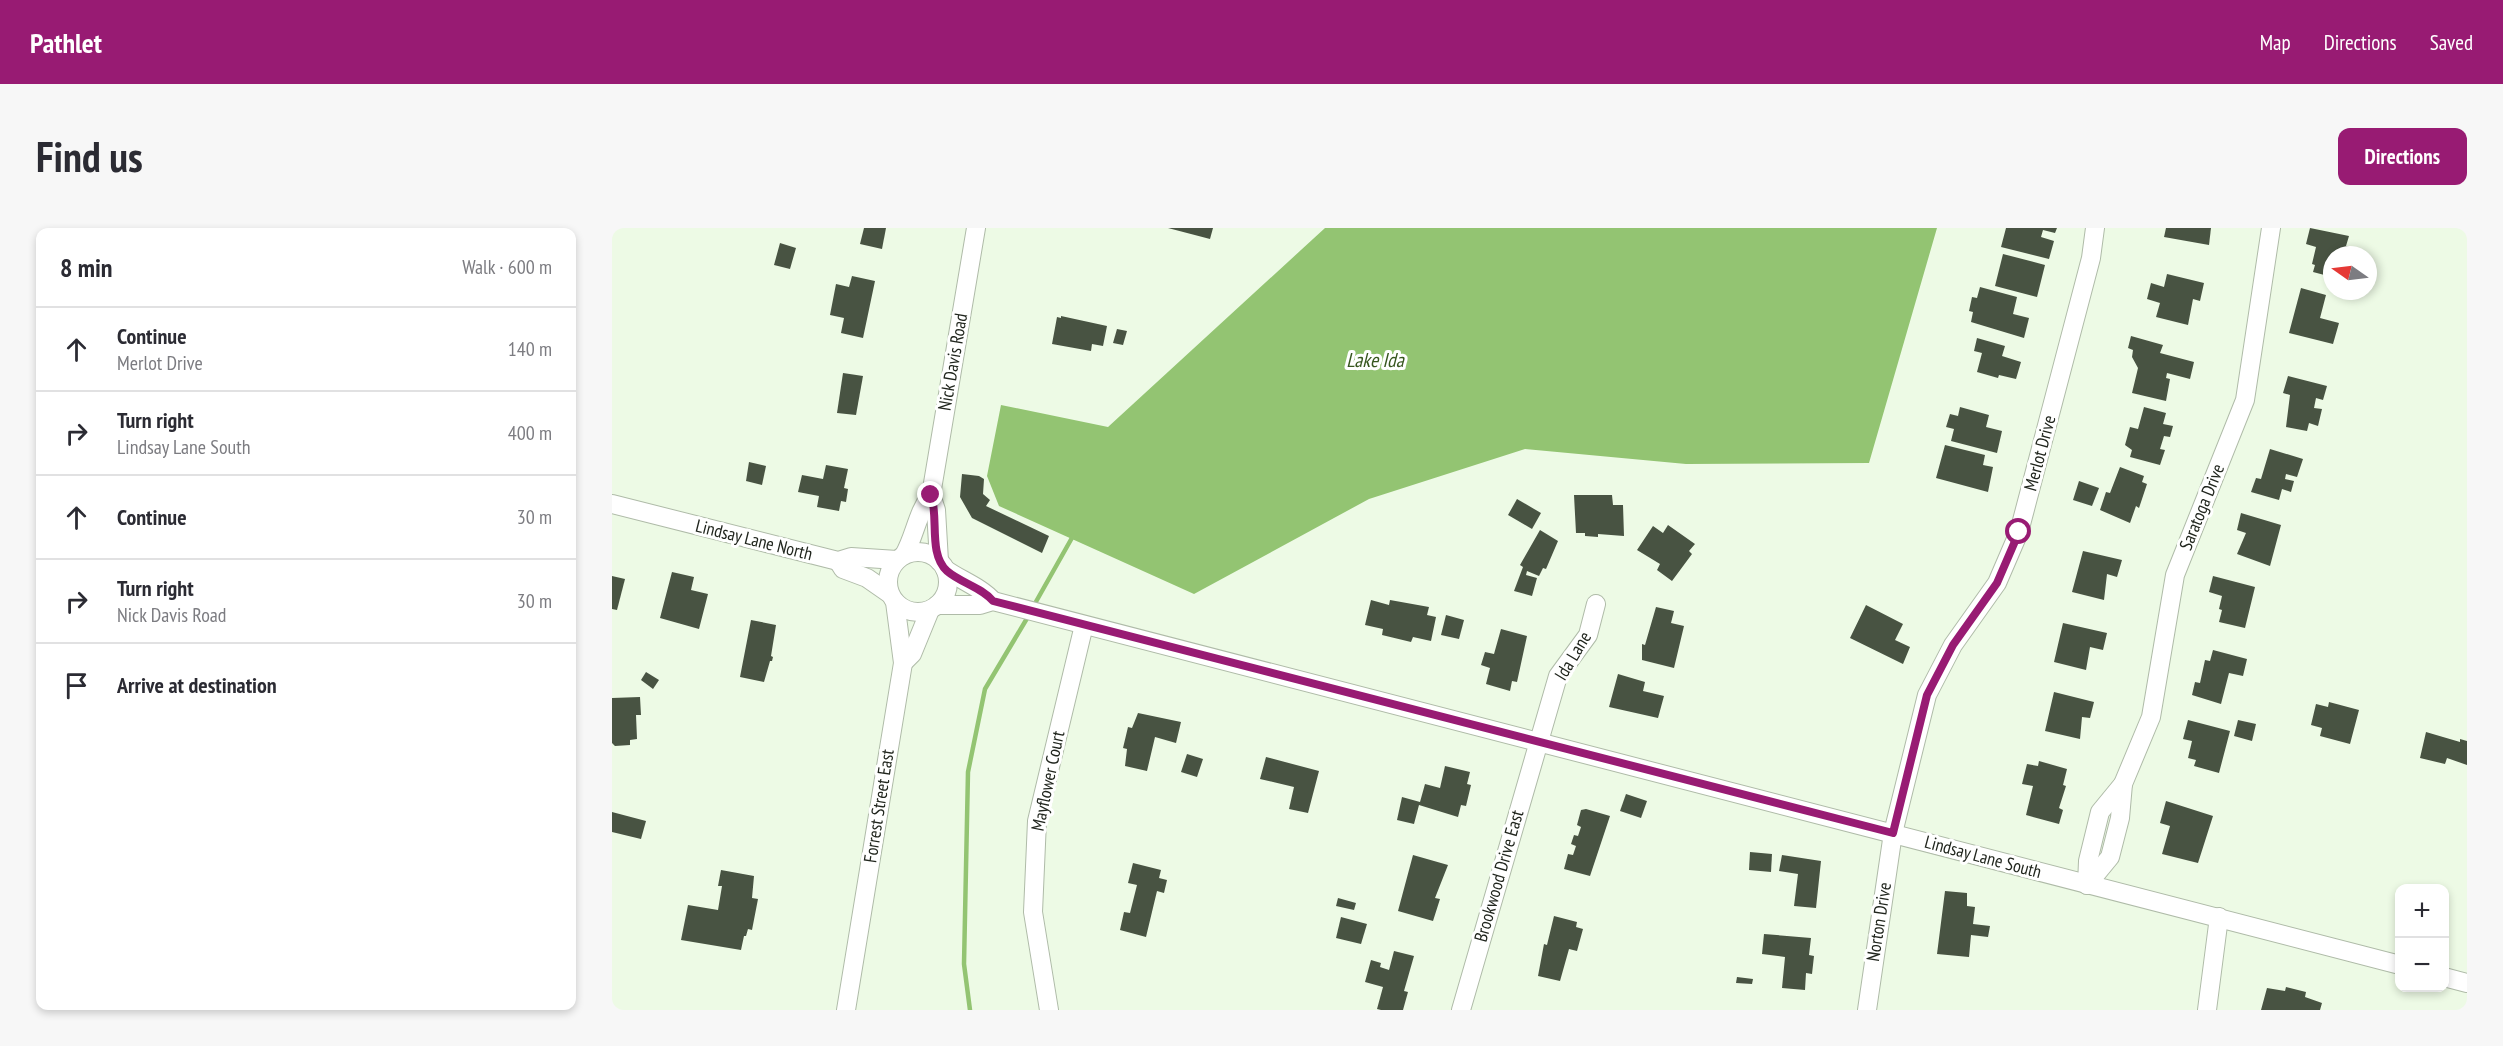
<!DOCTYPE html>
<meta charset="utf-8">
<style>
:root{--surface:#fff;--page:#f7f7f7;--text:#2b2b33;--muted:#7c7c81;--line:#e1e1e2;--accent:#981b73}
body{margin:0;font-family:"PT Sans Narrow",sans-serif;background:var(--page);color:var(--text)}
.controls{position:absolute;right:18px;bottom:18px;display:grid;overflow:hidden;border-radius:12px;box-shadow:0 3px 9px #0003}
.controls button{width:54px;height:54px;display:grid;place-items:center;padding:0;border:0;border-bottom:2px solid var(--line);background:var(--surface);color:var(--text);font:30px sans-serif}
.compass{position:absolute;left:1711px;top:18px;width:54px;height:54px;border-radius:50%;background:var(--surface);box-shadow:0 3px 9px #0003;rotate:284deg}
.stop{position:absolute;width:18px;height:18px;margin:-14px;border:4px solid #981b73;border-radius:50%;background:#fff}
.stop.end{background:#981b73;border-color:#fff;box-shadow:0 2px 6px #0008}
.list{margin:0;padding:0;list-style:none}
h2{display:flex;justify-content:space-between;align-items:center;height:78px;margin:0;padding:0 24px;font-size:26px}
h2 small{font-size:20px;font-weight:400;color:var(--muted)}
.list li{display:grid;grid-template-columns:39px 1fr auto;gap:18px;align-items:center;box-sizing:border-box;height:84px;padding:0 24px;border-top:2px solid var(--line)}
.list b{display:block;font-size:22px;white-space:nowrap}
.list p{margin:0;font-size:20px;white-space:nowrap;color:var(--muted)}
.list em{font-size:20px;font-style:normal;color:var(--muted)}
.icon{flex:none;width:33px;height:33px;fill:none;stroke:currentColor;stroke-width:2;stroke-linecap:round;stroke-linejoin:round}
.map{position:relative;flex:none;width:1855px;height:782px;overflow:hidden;border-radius:12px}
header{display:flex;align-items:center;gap:36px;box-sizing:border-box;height:84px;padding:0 30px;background:var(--accent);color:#fff}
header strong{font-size:28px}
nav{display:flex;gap:33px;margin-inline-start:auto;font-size:21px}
.intro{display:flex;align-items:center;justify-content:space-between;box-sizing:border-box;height:144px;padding:0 36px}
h1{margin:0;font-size:42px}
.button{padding:15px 27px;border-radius:12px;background:var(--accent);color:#fff;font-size:21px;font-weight:700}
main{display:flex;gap:36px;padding:0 36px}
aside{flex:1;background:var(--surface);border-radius:12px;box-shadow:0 3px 9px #0003}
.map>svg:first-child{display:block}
</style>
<header>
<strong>Pathlet</strong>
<nav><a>Map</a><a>Directions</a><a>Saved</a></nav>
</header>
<div class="intro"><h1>Find us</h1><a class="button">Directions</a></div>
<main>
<aside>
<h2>8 min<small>Walk · 600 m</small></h2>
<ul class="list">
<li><svg class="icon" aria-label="ahead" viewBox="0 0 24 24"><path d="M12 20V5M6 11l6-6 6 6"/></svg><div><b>Continue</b><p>Merlot Drive</p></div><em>140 m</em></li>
<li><svg class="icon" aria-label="right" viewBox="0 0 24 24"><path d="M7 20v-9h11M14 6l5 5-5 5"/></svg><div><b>Turn right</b><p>Lindsay Lane South</p></div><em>400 m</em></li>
<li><svg class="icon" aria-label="ahead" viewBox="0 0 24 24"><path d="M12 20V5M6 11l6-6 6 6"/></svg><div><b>Continue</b></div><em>30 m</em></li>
<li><svg class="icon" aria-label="right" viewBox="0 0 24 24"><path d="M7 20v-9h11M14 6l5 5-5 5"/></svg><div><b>Turn right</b><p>Nick Davis Road</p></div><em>30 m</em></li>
<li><svg class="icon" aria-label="arrive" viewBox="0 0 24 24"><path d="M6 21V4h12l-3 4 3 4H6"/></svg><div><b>Arrive at destination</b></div></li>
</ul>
</aside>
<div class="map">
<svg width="1855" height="782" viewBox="0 0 1855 782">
<rect width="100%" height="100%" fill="#edfae5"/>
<path fill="#93c472" d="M713,0H1325L1257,235L1074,236L913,221L757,271L582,366L387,278L375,248L389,177L496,199Z"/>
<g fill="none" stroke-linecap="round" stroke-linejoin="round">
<g stroke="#93c472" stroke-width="4.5">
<path d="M421,379L461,308"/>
<path d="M358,782L352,736L356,544L373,461L417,387"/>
</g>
</g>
<g fill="#485342">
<path d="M252,0H274L270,21L248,16Z"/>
<path d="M556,0H601L598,11Z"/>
<path d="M1394,0H1445L1443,5L1431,2L1429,9L1442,13L1437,31L1389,19Z"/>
<path d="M1554,0H1599L1597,17L1552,9Z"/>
<path d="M1698,0L1737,8L1734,18L1739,19L1737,27H1720V49L1701,44L1703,37L1700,36L1704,19L1694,16Z"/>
<path d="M168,15L184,20L178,41L162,37Z"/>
<path d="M1391,26L1433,37L1425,69L1383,58Z"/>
<path d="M1555,46L1592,55L1588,73L1581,71L1576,97L1544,89L1548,75L1535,71L1539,55L1552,59Z"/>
<path d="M240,48L263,53L251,110L229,105L232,90L218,87L224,56L237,59Z"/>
<path d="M1368,59L1405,69L1401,86L1417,90L1412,110L1359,94L1361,84L1357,83L1360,69L1365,70Z"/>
<path d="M1689,60L1714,67L1708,90L1727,95L1721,116L1677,105Z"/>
<path d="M449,88L495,98L491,118L480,116L479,123L440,116L445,89L449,90Z"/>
<path d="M505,101L515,103L511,117L501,115Z"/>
<path d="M1519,108L1551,117L1548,125L1582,134L1578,151L1555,145L1554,150L1558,151L1554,173L1520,165L1526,140L1520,129L1521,122L1516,120Z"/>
<path d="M1365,110L1393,118L1390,128L1409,134L1404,151L1387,147L1386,150L1365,144L1370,125L1362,123Z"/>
<path d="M231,145L251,148L244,187L225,185Z"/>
<path d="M1676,148L1715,158L1711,172L1704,170L1702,180L1710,181L1706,198L1697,195L1695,203L1674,199L1678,167L1671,165Z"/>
<path d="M1348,179L1377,187L1374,199L1390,203L1385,225L1339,213L1342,201L1334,199L1338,186L1346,188Z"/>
<path d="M1532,179L1554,185L1551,196L1561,198L1558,209L1552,208L1548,221L1553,222L1548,237L1518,229L1520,222L1513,217L1518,199L1526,201Z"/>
<path d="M1333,217L1373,227L1371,237L1381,239L1376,264L1324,250Z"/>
<path d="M1658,221L1691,231L1685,249L1674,246L1673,251L1682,253L1679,264L1670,261L1667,272L1639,264L1644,250L1649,251Z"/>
<path d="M137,234L154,238L150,257L134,253Z"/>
<path d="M214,237L236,241L232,260L236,261L234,274L229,273L227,283L205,279L207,268L186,264L190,247L211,251Z"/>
<path d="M1508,239L1532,248L1530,254L1535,256L1527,280L1524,278L1518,295L1488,282L1494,264L1498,265Z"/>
<path d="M350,246L367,248L372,251L371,266L378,272L374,278L437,308L430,325L360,290L348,269Z"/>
<path d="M1467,253L1487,260L1480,278L1461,272Z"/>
<path d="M962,267H1000L1001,277H1011L1012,308L986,306V309L973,308V305H964Z"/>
<path d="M905,271L929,285L920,301L896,287Z"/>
<path d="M1629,285L1669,297L1658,338L1625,326L1634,305L1625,302Z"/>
<path d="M1056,297L1083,316L1077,323L1080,326L1060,353L1045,342L1048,336L1025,322L1041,298L1051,305Z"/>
<path d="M928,302L946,313L934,341L931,340L927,348L915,343L914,347L925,350L920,368L902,363L911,339L908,337Z"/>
<path d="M1471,323L1510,332L1505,349L1495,346L1492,372L1460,364Z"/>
<path d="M60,344L82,349L79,362L96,366L87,401L48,390Z"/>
<path d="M0,348L13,351L5,382L0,381Z"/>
<path d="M1601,348L1643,359L1633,400L1607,394L1610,382L1607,381L1610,368L1597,364Z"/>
<path d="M759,372L777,377L778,372L817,379L815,387L824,389L819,413L801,409L799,414L770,407L771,401L753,397Z"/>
<path d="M1254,377L1291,396L1283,412L1298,419L1291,436L1238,410Z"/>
<path d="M1044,379L1062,383L1059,395L1072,398L1062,440L1030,432V416L1033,417Z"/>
<path d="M834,387L852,392L847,411L829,407Z"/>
<path d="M139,392L164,397L159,428L161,429L160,433H158L152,454L128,449Z"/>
<path d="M1451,395L1495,405L1491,422L1478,419L1474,442L1442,434Z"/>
<path d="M889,401L915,408L905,454L900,453L898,463L874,456L878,440L869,437L873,424L882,426Z"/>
<path d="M1601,422L1635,431L1631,448L1617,445L1609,476L1580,467L1583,454L1588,455L1593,432L1598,433Z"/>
<path d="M34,444L47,452L41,461L29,452Z"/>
<path d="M1006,446L1033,454L1031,463L1052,468L1046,490L997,479Z"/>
<path d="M1442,464L1482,474L1478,490L1470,489L1468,511L1433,503Z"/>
<path d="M28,469L29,487H24L25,511L18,512V517L3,518L0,515V470Z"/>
<path d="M1717,474L1747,482L1738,516L1708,508L1710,500L1699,497L1704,476L1716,479Z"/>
<path d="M526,485L569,494L564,515L543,509L535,543L513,538L515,521L511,520L516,499L520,500Z"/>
<path d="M1576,492L1618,503L1607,545L1582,538L1584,532L1576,530L1580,513L1571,511Z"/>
<path d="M1626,492L1644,496L1640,513L1622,508Z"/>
<path d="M1814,504L1848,514V511L1855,513V537L1835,530L1833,536L1808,530Z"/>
<path d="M575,526L591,531L585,549L569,544Z"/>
<path d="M654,529L707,543L696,585L677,581L682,559L648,551Z"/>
<path d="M1427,533L1455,541L1451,557L1454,558L1447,580L1451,582L1447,596L1414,587L1421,558L1410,556L1415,536L1426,538Z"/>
<path d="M833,538L858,544L855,556L859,557L854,578L849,577L846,589L807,577L802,596L785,592L790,569L808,574L813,556L828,560Z"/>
<path d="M1014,566L1035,573L1029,590L1008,583Z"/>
<path d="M1554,573L1601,588L1586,635L1550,626L1558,598L1548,595Z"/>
<path d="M974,581L998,588L978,648L952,641L956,626L961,627L964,618L959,616L962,607L966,608L969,599L965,597L969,582Z"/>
<path d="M0,584L34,593L29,611L0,604Z"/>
<path d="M1138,624L1160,626L1159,644L1137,642Z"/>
<path d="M801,627L836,637L823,670L828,671L821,693L786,683Z"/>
<path d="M1170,627L1209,633L1204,680L1182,678L1186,646L1167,643Z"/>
<path d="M521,635L549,642L547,650L555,652L552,665L545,663L534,709L508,702L512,684L518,685L525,657L516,655Z"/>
<path d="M109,642L142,648L140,670L146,671L140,702L136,701L134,708H132L129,722L69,712L76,677L106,682L110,658H106Z"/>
<path d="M1333,663L1355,665V678L1363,679L1361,696L1378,698L1376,709L1359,707L1357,729L1325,726Z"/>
<path d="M726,670L744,675L742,682L724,678Z"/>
<path d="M942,688L965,694L964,699L971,701L965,723L957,721L948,753L926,748L932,716L935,717Z"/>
<path d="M729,689L755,696L749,716L724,710Z"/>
<path d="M1152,706L1199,710L1197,727L1202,728L1200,746L1194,745L1193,762L1170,760L1173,729L1150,726Z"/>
<path d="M782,723L802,728L792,763L796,764L791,782H769L765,781L771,759L753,754L759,732L769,735L768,739L777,742Z"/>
<path d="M1125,749L1141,751L1140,756L1124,755Z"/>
<path d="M1674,759L1694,764L1693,769L1710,775L1708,782H1649L1655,760L1673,763Z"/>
</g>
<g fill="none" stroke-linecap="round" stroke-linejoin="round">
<g stroke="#afbba8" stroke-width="20">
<g id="minor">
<path d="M319,267L324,282L327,333"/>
<path d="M0,276L226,333L239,329L285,332"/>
<circle cx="306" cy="354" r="30"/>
<path d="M292,327C303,308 305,285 319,267L364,0"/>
<path d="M226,333L231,341L255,350L278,366"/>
<path d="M333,341C348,352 369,359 381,373"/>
<path d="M325,377H368L381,373L1788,737"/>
<path d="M291,435L300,426L318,382"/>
<path d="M1475,657L1476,633L1488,584L1511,556L1539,489L1563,347L1633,172L1659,0"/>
<path d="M1475,657L1498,629L1508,590L1511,556"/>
<path d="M1832,749L1855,755"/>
<path d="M234,782L291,435L283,374"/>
<path d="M437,782L421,684L425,593L472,397"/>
<path d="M849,782L946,448L976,407L984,376"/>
<path d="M1255,782L1281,605L1315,467L1341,417L1385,355L1407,304L1479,30L1483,0"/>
<path d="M1595,782L1607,689"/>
</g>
</g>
<use href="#minor" stroke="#fff" stroke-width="18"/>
</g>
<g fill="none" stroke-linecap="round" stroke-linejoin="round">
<path stroke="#981b73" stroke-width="8" d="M319,267C327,289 316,326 335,343C349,355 369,359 381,373L1281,605L1315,467L1341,417L1385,355L1407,304"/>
</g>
<g text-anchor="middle" stroke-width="6" stroke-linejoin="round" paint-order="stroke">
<g font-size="18" fill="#21261e" stroke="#fff">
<text transform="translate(341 134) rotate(-80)" y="6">Nick Davis Road</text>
<text transform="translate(1428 225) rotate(-75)" y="6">Merlot Drive</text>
<text transform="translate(1590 279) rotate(-68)" y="6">Saratoga Drive</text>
<text transform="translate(142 312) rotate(14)" y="6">Lindsay Lane North</text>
<text transform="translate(961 428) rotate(-59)" y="6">Ida Lane</text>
<text transform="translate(436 553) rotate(-78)" y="6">Mayflower Court</text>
<text transform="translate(267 578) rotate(-81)" y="6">Forrest Street East</text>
<text transform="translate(1371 629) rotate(15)" y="6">Lindsay Lane South</text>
<text transform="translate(887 648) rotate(-74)" y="6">Brookwood Drive East</text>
<text transform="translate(1267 694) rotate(-81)" y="6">Norton Drive</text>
</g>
<g font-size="20" font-style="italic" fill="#37571f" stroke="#fff">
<text x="763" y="139">Lake Ida</text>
</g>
</g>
</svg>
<div class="controls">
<button>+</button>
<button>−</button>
</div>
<svg class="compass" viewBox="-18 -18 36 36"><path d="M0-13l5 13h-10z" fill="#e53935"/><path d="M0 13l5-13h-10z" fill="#7c7c81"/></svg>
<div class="stop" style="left:1407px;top:304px"></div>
<div class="stop end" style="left:319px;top:267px"></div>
</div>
</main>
